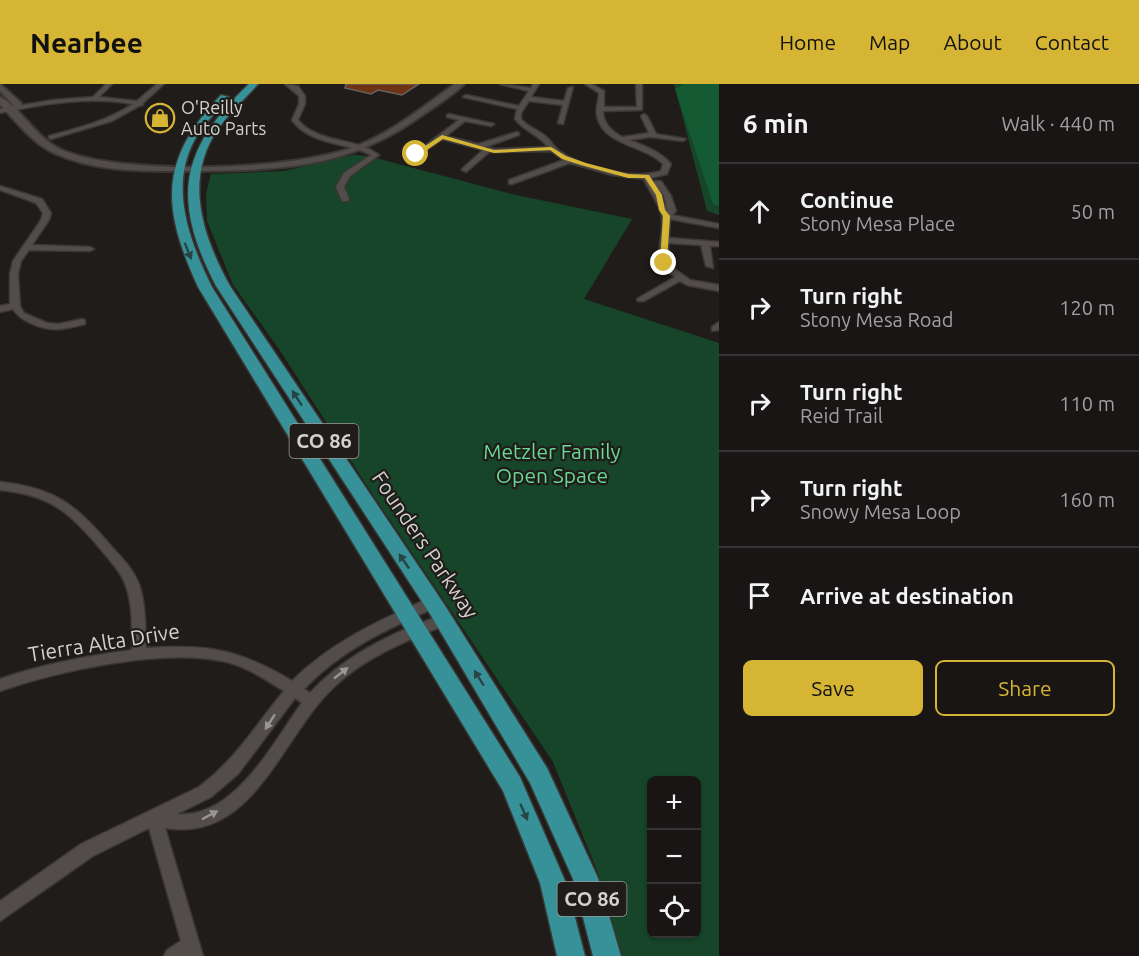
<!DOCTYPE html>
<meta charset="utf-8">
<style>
:root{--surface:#181514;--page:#211e1d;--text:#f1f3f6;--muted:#9f9fa0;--line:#363434;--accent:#d6b534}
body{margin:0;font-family:Ubuntu,sans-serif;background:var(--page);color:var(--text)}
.controls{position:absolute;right:18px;bottom:18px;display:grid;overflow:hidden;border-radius:9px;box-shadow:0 2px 4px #0004}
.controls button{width:54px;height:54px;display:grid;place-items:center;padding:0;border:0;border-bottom:2px solid var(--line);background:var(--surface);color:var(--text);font:30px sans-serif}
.stop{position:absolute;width:18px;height:18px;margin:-14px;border:4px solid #d6b534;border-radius:50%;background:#fff}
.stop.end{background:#d6b534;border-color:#fff;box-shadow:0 2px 6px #0008}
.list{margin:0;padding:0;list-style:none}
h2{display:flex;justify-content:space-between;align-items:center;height:78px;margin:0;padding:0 24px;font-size:26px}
h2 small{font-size:20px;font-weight:400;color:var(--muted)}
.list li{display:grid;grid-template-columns:39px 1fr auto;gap:18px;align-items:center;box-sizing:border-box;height:96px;padding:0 24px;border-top:2px solid var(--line)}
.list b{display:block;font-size:22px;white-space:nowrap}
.list p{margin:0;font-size:20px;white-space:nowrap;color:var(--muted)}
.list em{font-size:20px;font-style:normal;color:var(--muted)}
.actions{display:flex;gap:12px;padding:18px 24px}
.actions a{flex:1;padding:14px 0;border:2px solid var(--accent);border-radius:9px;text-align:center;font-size:21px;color:var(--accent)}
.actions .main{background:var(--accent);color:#111}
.icon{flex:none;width:33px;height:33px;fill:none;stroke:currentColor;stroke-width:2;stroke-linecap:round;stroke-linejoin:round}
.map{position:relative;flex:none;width:719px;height:872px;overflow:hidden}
header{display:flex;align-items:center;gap:36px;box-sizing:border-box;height:84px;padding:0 30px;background:var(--accent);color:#111}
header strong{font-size:28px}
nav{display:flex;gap:33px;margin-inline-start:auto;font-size:21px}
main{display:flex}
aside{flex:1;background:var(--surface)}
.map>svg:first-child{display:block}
</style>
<header>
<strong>Nearbee</strong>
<nav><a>Home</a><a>Map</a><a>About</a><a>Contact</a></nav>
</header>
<main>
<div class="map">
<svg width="719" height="872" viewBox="0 0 719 872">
<rect width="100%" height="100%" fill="#201c1a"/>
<g fill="#164529" fill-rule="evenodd">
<path d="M674,0H719V131L707,127Z"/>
<path d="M353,71L368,72L516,111L632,135L584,215L719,259V872H621L604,804L553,678L373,411L279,265L233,201L207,137L206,110L211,90L284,87ZM652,696H696V850H652Z"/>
</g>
<path fill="#145b33" d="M684,0H719V122L713,120L675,5Z"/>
<path fill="#6e3314" stroke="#66615e" stroke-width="1.5" d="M346,0H419L402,11L378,6L371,10L345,4Z"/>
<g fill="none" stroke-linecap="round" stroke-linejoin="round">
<g stroke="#3a3735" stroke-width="3">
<g id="street">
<path d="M106,0H112L99,13L137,17L157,0H164L143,19V21L139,22L112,37L51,55L49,54V52C78,44 107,37 133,20C88,12 44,20 0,29V25L53,16L93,13Z"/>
<path d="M285,0L298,2L305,12V20L298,36C318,60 356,53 379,71L350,92L344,103L349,115L348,117H342L336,103L344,89L371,71C345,58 310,61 292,36L299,20V12Z"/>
<path d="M500,0L531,4L533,0H539L531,13L564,17L568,4L573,3L563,40L558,39L563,21L529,17L521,29V35C528,43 536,45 544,51C551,56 554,64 561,68C584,84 634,96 661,87L663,80C645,61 603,62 597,32C595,25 599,16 599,9L585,0H592L604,7V23H637L636,0H642V26L603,27C603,40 612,47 622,53L649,49L641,32L644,30L647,32L656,50L686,55L683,57L650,53L629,56C645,62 659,67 671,80L667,90L651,94L668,127L664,112L654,99L655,97H661L671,112L676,127L672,131L719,140V144L670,135L669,154L719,158V162H710L713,184L706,182L701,161L668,159L669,181L690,196L719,201V207L687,201L680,197L644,217H638L637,215L675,193L661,182C656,166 664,150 662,134C660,119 649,108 644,95L612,91L570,79L512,100H509V96L564,76L551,67L489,68L466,88L462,86L463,84L483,66L442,55L418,72H414V70L459,36L447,33V31L449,30L494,40L491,42L465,37L446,52L478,60L517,48L519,49V51L485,63L494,65L548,63C539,51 524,47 515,35L517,25L463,13L466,11L519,22L529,7Z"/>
<path d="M0,102L42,115L51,129L49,136L32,161L90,163L94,165L90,167L29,166L21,177L18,190L20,222L24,229L47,239L59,240L82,235L85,236V240C77,242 69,244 61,245C45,247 21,238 13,225L0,228V222L10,220V190L13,177L41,136L43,129L36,119L0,106Z"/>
<path d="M719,238V246L712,247V243Z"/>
<path d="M0,398C56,404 76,421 112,463C122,474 133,485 139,500C146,521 145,543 146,564C208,560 238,565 292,597C330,559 378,537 427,515H437L439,519L437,523C388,544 341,566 304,605L310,609C345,571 395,547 443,531L448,532L450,536L448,540C408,556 367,572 335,602C282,650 255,759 165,744L203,872H164L167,866L181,857L149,744L93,772L0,837V817L81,760L199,703C236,675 255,642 284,607C265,595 244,581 222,577C162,564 58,587 0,607V595C43,580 87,572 132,566C132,545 133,522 126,502C122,489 111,478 103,468C70,429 52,411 0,406ZM295,614L302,619C273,658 235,735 177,730L211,713L238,690Z"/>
</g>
</g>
<g stroke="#3a3735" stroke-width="4">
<g id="secondary">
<path d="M0,0L21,19V23H15L0,7Z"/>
<path d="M455,0H464C453,11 437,21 424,30C345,87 278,86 185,87C141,87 95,88 54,69C32,59 17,38 0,21V13C20,22 35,54 62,66C122,92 298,87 359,61C394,47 424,22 455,0Z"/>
</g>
</g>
<g stroke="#3a3735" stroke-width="3">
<g id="highway">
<path d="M249,0H258C245,15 230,28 218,45C183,96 203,153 230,202L444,520L547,684L598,794L621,872H593L573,795L530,699L430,530L216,202C172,117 178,67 249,0Z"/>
<path d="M221,11L229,13C217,28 203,40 194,57C169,105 190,158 212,203L520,693L566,799L585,872H557L540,799L503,707L198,203C162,124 158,77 221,11Z"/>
</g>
</g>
<use href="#street" fill="#524d4b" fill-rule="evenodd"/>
<use href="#secondary" fill="#524d4b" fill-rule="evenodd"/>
<use href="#highway" fill="#369298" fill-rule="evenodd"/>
</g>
<defs><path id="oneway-solid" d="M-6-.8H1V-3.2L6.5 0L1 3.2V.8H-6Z" transform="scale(1.5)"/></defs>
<g fill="#284546">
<use href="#oneway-solid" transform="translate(188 167) rotate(68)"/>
<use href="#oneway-solid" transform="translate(297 314) rotate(-123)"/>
<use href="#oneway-solid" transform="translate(404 477) rotate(-124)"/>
<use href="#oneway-solid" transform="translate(479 594) rotate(-122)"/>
<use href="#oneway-solid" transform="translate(524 728) rotate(66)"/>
</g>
<g fill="#999694">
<use href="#oneway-solid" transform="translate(341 589) rotate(-38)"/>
<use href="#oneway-solid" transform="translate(270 638) rotate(123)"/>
<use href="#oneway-solid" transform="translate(210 731) rotate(-28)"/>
</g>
<path fill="#d6b534" d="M442,51L494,66L551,63L566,72L586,79L628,90L649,91L662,111L665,126L670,132L667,179H660L663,132L659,126L656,111L645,94H628L581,81L562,75L550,66L494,69L443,55L418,72L413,70Z"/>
<defs>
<g id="shop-ring" transform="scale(1.5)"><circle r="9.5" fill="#201c1a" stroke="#d6b534" stroke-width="1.5"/><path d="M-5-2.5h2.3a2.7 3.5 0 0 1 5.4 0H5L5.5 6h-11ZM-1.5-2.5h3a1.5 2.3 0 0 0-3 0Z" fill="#d6b534"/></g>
</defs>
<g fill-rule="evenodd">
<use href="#shop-ring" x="160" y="34"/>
</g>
<g text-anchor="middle" stroke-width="4.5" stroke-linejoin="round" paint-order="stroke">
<g font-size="18" fill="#d3d1cf" stroke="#201c1a" text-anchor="start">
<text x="181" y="30">O'Reilly<tspan x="181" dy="21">Auto Parts</tspan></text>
</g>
<g fill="#201c1a" stroke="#9d9b99" stroke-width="1.5">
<rect x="289.5" y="340" width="69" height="34" rx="4.5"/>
<rect x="557.5" y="798" width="69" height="34" rx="4.5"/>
</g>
<g font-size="20" font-weight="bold" fill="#d3d1cf">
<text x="324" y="364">CO 86</text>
<text x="592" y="822">CO 86</text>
</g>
<g font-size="21" fill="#66da92" stroke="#201c1a">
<text x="552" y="375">Metzler Family<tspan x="552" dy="24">Open Space</tspan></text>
</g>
<g font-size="21" fill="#d3d1cf" stroke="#201c1a">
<text transform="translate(425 461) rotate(56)" y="7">Founders Parkway</text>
<text transform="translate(104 559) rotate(-9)" y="7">Tierra Alta Drive</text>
</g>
</g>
</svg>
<div class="controls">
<button>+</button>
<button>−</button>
<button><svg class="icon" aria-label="locate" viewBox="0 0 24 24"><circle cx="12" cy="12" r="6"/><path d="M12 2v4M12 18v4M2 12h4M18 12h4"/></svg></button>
</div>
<div class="stop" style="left:416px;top:70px"></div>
<div class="stop end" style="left:664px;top:179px"></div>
</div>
<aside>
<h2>6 min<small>Walk · 440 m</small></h2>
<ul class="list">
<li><svg class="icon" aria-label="ahead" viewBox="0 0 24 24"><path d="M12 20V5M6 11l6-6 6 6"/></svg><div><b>Continue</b><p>Stony Mesa Place</p></div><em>50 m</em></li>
<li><svg class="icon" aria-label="right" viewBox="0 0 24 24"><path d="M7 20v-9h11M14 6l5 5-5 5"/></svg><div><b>Turn right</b><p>Stony Mesa Road</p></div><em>120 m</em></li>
<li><svg class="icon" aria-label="right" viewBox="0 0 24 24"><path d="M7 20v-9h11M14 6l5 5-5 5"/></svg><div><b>Turn right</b><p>Reid Trail</p></div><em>110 m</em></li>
<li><svg class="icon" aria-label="right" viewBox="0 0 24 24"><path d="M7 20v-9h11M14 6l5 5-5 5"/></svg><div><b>Turn right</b><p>Snowy Mesa Loop</p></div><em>160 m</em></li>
<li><svg class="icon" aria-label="arrive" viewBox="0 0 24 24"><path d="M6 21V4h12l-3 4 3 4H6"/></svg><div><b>Arrive at destination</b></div></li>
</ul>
<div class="actions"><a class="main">Save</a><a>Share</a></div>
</aside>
</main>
